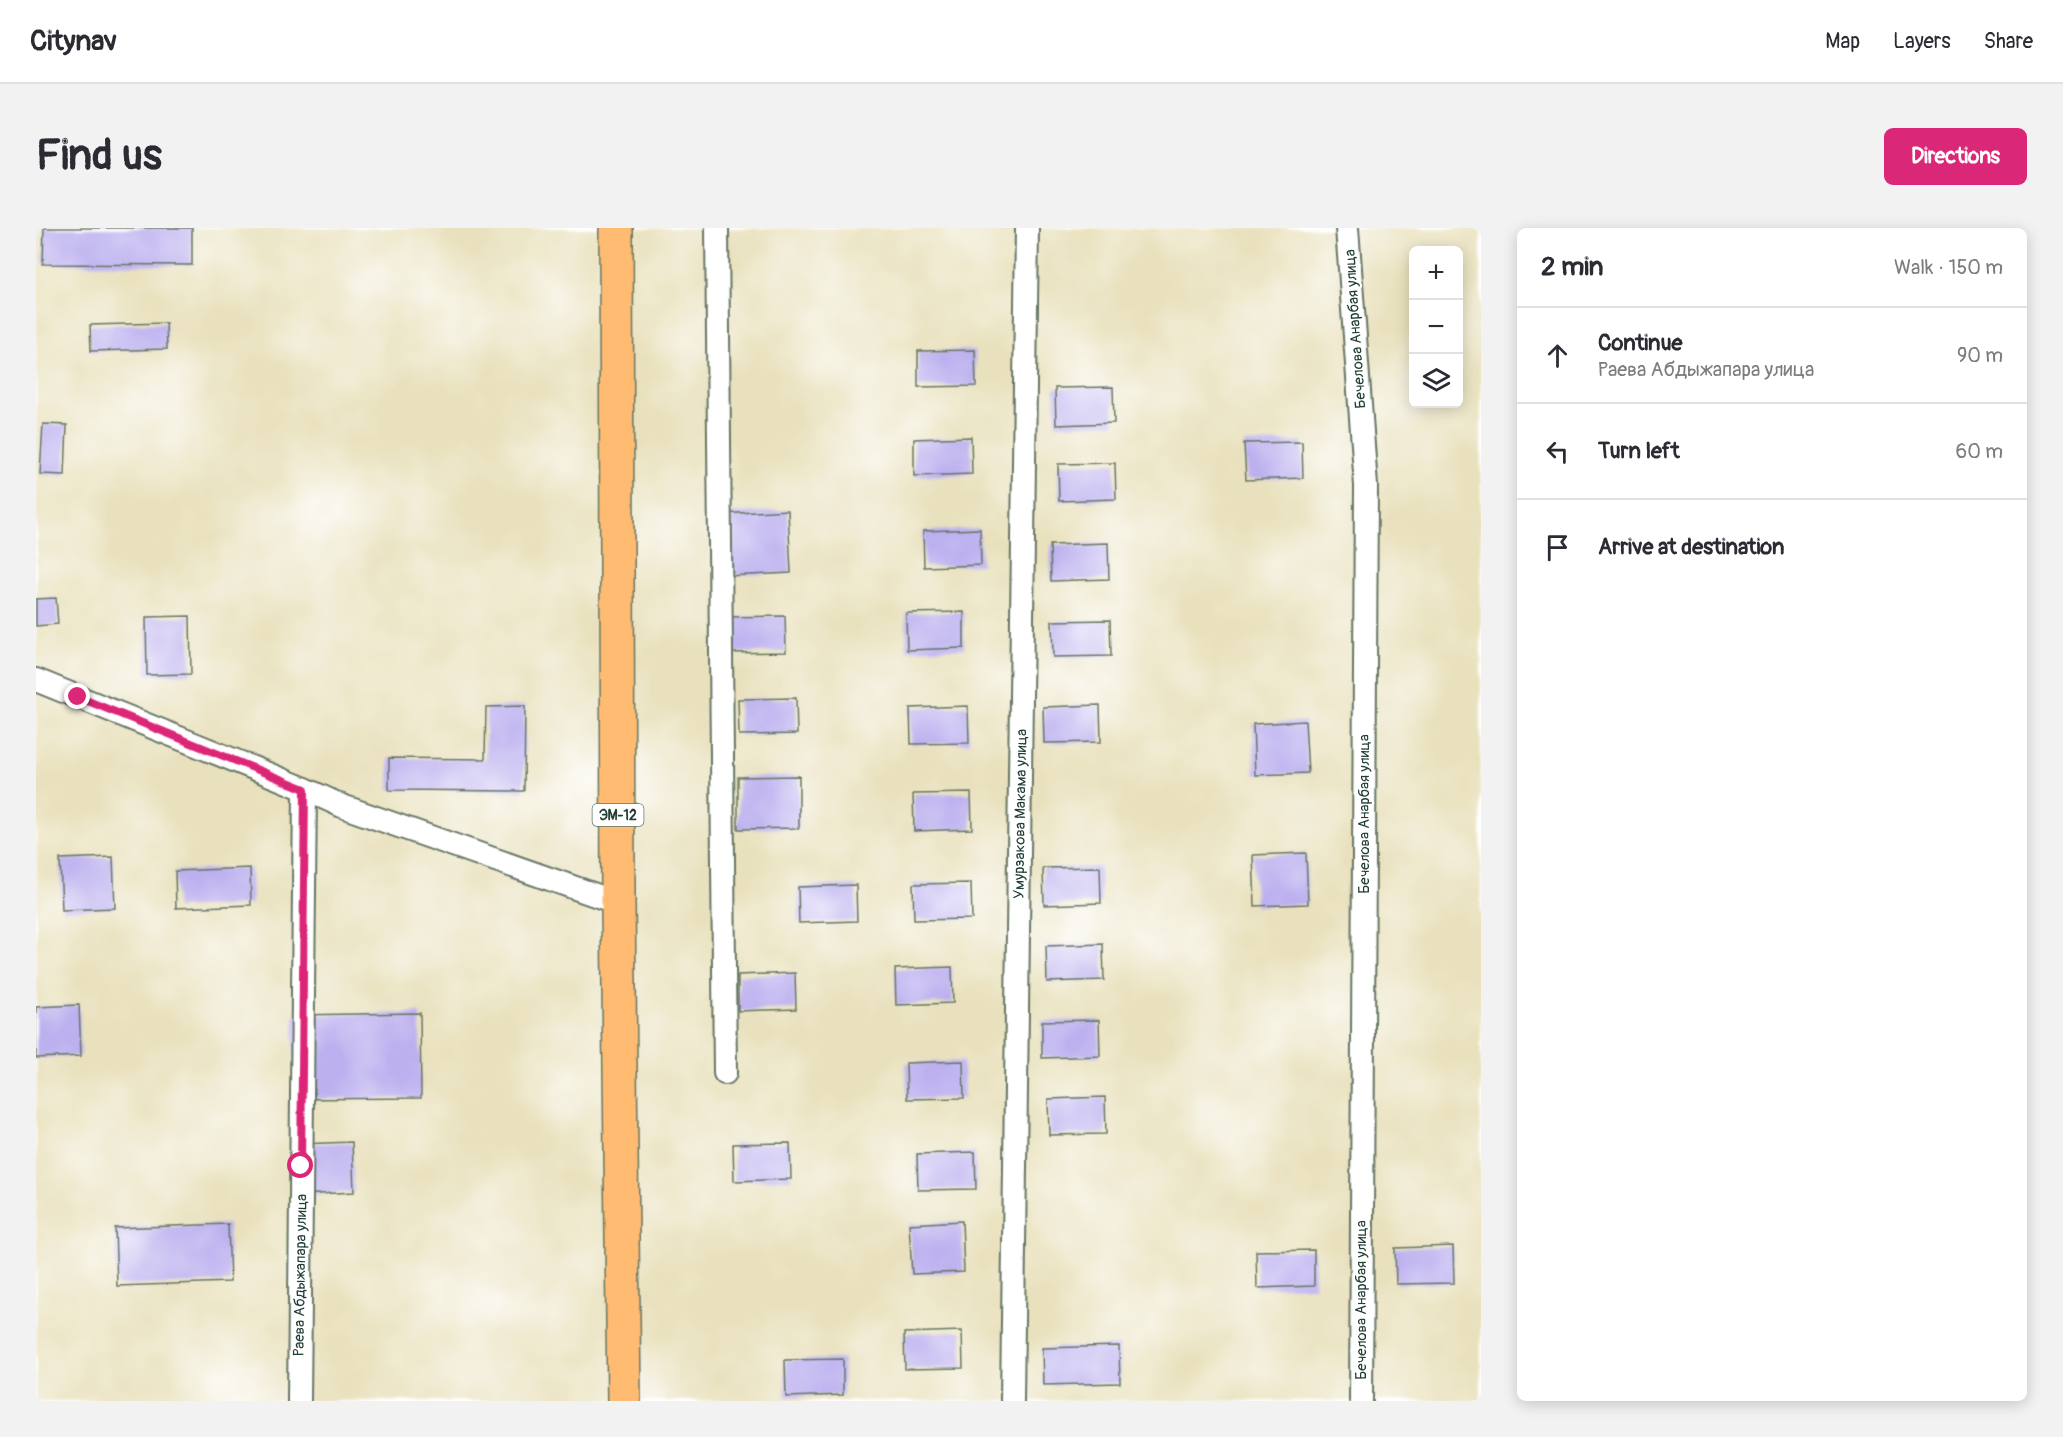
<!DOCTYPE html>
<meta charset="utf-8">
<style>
:root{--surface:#fff;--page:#f2f2f3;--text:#2b2b33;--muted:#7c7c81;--line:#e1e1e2;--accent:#db2777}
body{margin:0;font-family:Pangolin,sans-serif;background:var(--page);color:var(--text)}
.controls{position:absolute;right:18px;top:18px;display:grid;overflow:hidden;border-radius:9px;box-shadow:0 3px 15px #0003}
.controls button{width:54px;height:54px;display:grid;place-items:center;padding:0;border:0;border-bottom:2px solid var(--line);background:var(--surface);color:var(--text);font:30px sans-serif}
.stop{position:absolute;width:18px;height:18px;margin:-14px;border:4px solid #db2777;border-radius:50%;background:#fff}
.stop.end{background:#db2777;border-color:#fff;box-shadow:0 2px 6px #0008}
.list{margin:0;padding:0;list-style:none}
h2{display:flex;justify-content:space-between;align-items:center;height:78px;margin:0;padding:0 24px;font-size:26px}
h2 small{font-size:20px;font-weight:400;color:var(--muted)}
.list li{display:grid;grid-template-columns:39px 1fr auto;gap:18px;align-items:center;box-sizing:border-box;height:96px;padding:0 24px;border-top:2px solid var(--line)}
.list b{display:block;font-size:22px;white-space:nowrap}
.list p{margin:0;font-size:20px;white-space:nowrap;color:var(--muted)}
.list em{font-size:20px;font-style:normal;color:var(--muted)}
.icon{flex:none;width:33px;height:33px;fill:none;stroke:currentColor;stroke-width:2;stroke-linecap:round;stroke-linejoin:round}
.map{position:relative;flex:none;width:1445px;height:1173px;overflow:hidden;border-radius:9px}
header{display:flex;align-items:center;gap:36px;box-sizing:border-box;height:84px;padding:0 30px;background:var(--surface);border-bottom:2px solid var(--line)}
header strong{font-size:28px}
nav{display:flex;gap:33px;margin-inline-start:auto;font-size:21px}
.intro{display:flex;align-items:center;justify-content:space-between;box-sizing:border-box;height:144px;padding:0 36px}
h1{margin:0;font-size:42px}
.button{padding:15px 27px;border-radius:9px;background:var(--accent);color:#fff;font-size:21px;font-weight:700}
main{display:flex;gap:36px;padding:0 36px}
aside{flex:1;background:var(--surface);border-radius:9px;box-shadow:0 3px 15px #0003}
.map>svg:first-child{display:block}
</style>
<header>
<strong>Citynav</strong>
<nav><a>Map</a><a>Layers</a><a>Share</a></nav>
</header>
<div class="intro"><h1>Find us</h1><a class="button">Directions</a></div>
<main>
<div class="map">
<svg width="1445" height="1173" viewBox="0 0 1445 1173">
<rect width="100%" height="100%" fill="#fff"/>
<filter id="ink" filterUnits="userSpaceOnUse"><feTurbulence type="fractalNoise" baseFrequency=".0167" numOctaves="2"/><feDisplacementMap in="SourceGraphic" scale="12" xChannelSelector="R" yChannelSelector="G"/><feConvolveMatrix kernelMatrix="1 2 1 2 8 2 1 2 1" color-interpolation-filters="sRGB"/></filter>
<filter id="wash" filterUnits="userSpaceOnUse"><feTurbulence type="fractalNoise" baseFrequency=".008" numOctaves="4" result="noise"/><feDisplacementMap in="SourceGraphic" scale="24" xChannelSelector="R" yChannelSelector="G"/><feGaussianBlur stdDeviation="1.35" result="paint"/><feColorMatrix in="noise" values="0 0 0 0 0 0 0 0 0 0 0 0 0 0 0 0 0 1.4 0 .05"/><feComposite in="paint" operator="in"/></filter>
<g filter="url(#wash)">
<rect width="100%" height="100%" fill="#e9e1bd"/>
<g id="blocks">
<g fill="#bcb0ef">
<path d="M8,0H156V37L7,36Z"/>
<path d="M130,95L131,121L55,123L54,97Z"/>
<path d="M939,122L940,158L882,159V123Z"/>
<path d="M1077,159L1078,195L1020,197L1019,160Z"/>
<path d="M7,196L31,197L29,247L4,246Z"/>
<path d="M935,209L936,246L878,248V211Z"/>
<path d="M1266,214L1267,250L1210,252L1208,215Z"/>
<path d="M1079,235L1080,271L1023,273L1022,236Z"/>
<path d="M752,282L755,345L690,348L687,286Z"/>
<path d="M944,301L945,337L888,339L887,303Z"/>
<path d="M1072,315L1073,351L1015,353L1014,317Z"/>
<path d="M20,370L22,396L0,398V371Z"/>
<path d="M928,384V420L871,422L870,385Z"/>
<path d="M154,388L155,446L111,447L110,389Z"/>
<path d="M749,388L750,424L693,425L692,389Z"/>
<path d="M1074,392L1075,428L1017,429L1016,393Z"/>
<path d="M760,470L761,506L703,507L702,471Z"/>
<path d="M1064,477L1065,514L1008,515L1007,479Z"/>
<path d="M489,478L488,563L353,562V530L449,531L450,479Z"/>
<path d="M932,478L933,515L875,516L874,480Z"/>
<path d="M1269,493L1272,545L1219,547L1217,496Z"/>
<path d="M763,548V600L702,601V549Z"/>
<path d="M935,565L936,601L878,603L877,566Z"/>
<path d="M1270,625L1272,676L1219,678L1217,627Z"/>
<path d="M77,629L79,680L26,682L24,631Z"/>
<path d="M1064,639L1065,675L1008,677L1007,640Z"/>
<path d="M214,640L215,677L140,680L139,643Z"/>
<path d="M935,655L936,691L878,692L877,656Z"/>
<path d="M820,657L821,693L763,695L762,659Z"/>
<path d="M1067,716L1068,752L1011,754L1010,718Z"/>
<path d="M916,739L917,775L860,777L859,741Z"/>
<path d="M759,745L760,781L702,783V747Z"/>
<path d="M43,777L45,828L0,830V779Z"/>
<path d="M384,785L385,870L258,871V787Z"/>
<path d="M1063,792L1064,828L1006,830V793Z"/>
<path d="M927,833L928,870L871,871L870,835Z"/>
<path d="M1069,869L1070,906L1013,907L1012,871Z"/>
<path d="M316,914L318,964L265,967L263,916Z"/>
<path d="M754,915L755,951L698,953L697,916Z"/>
<path d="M939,924L940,961L882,962L881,926Z"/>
<path d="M926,993L928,1044L876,1046L873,996Z"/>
<path d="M192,996L194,1054L81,1058L79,1000Z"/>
<path d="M1417,1018L1418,1055L1360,1056L1359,1020Z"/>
<path d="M1278,1022V1058L1221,1060L1220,1023Z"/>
<path d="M926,1103L927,1140L869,1141L868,1105Z"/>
<path d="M1083,1118L1084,1155L1007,1157L1006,1120Z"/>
<path d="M807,1131V1167L750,1169L749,1132Z"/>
</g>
</g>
</g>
<g filter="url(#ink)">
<use href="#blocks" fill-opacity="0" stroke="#667664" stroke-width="1.5"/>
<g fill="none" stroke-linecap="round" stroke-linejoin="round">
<g stroke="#667664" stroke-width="26">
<g id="street">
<path d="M681,0L689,845"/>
<path d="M1311,0L1330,258L1325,1173"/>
<path d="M0,452L269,561L306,578L582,675"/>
<path d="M263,1173L269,561"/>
<path d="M976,1173L991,0"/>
</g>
</g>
<g stroke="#667664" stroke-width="36">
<path id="highway" d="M580,0L582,675L588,1173"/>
</g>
<use href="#street" stroke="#fff" stroke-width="22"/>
<use href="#highway" stroke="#ffbb71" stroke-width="33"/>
</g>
</g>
<g fill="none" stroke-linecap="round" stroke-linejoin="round" filter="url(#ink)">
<path stroke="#db2777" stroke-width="8" d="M42,469L269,561L265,938"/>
</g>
<g text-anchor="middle" stroke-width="4.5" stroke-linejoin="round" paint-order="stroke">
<rect fill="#fff" stroke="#627771" stroke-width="1.5" x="556.5" y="576" width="51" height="22" rx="4.5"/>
<g font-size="14" font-weight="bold" fill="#1f3d34">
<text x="582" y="592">ЭМ-12</text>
</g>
<g font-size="15" fill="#1f3d34" stroke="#fff">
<text transform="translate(1319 101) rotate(-94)" y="5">Бечелова Анарбая улица</text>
<text transform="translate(984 586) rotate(-89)" y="5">Умурзакова Макама улица</text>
<text transform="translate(1328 586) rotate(-90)" y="5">Бечелова Анарбая улица</text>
<text transform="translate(264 1047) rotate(-89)" y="5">Раева Абдыжапара улица</text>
<text transform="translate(1325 1072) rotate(-90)" y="5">Бечелова Анарбая улица</text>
</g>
</g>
</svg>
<div class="controls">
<button>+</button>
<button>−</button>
<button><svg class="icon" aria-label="layers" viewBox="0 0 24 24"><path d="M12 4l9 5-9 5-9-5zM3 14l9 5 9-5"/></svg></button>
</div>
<div class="stop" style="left:265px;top:938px"></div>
<div class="stop end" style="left:42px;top:469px"></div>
</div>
<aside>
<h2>2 min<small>Walk · 150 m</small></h2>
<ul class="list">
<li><svg class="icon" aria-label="ahead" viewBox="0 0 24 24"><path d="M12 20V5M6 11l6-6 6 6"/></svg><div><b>Continue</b><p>Раева Абдыжапара улица</p></div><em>90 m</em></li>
<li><svg class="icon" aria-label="left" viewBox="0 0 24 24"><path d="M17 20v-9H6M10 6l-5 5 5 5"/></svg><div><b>Turn left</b></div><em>60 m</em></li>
<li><svg class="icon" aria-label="arrive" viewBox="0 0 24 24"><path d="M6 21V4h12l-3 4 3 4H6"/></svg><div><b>Arrive at destination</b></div></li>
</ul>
</aside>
</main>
